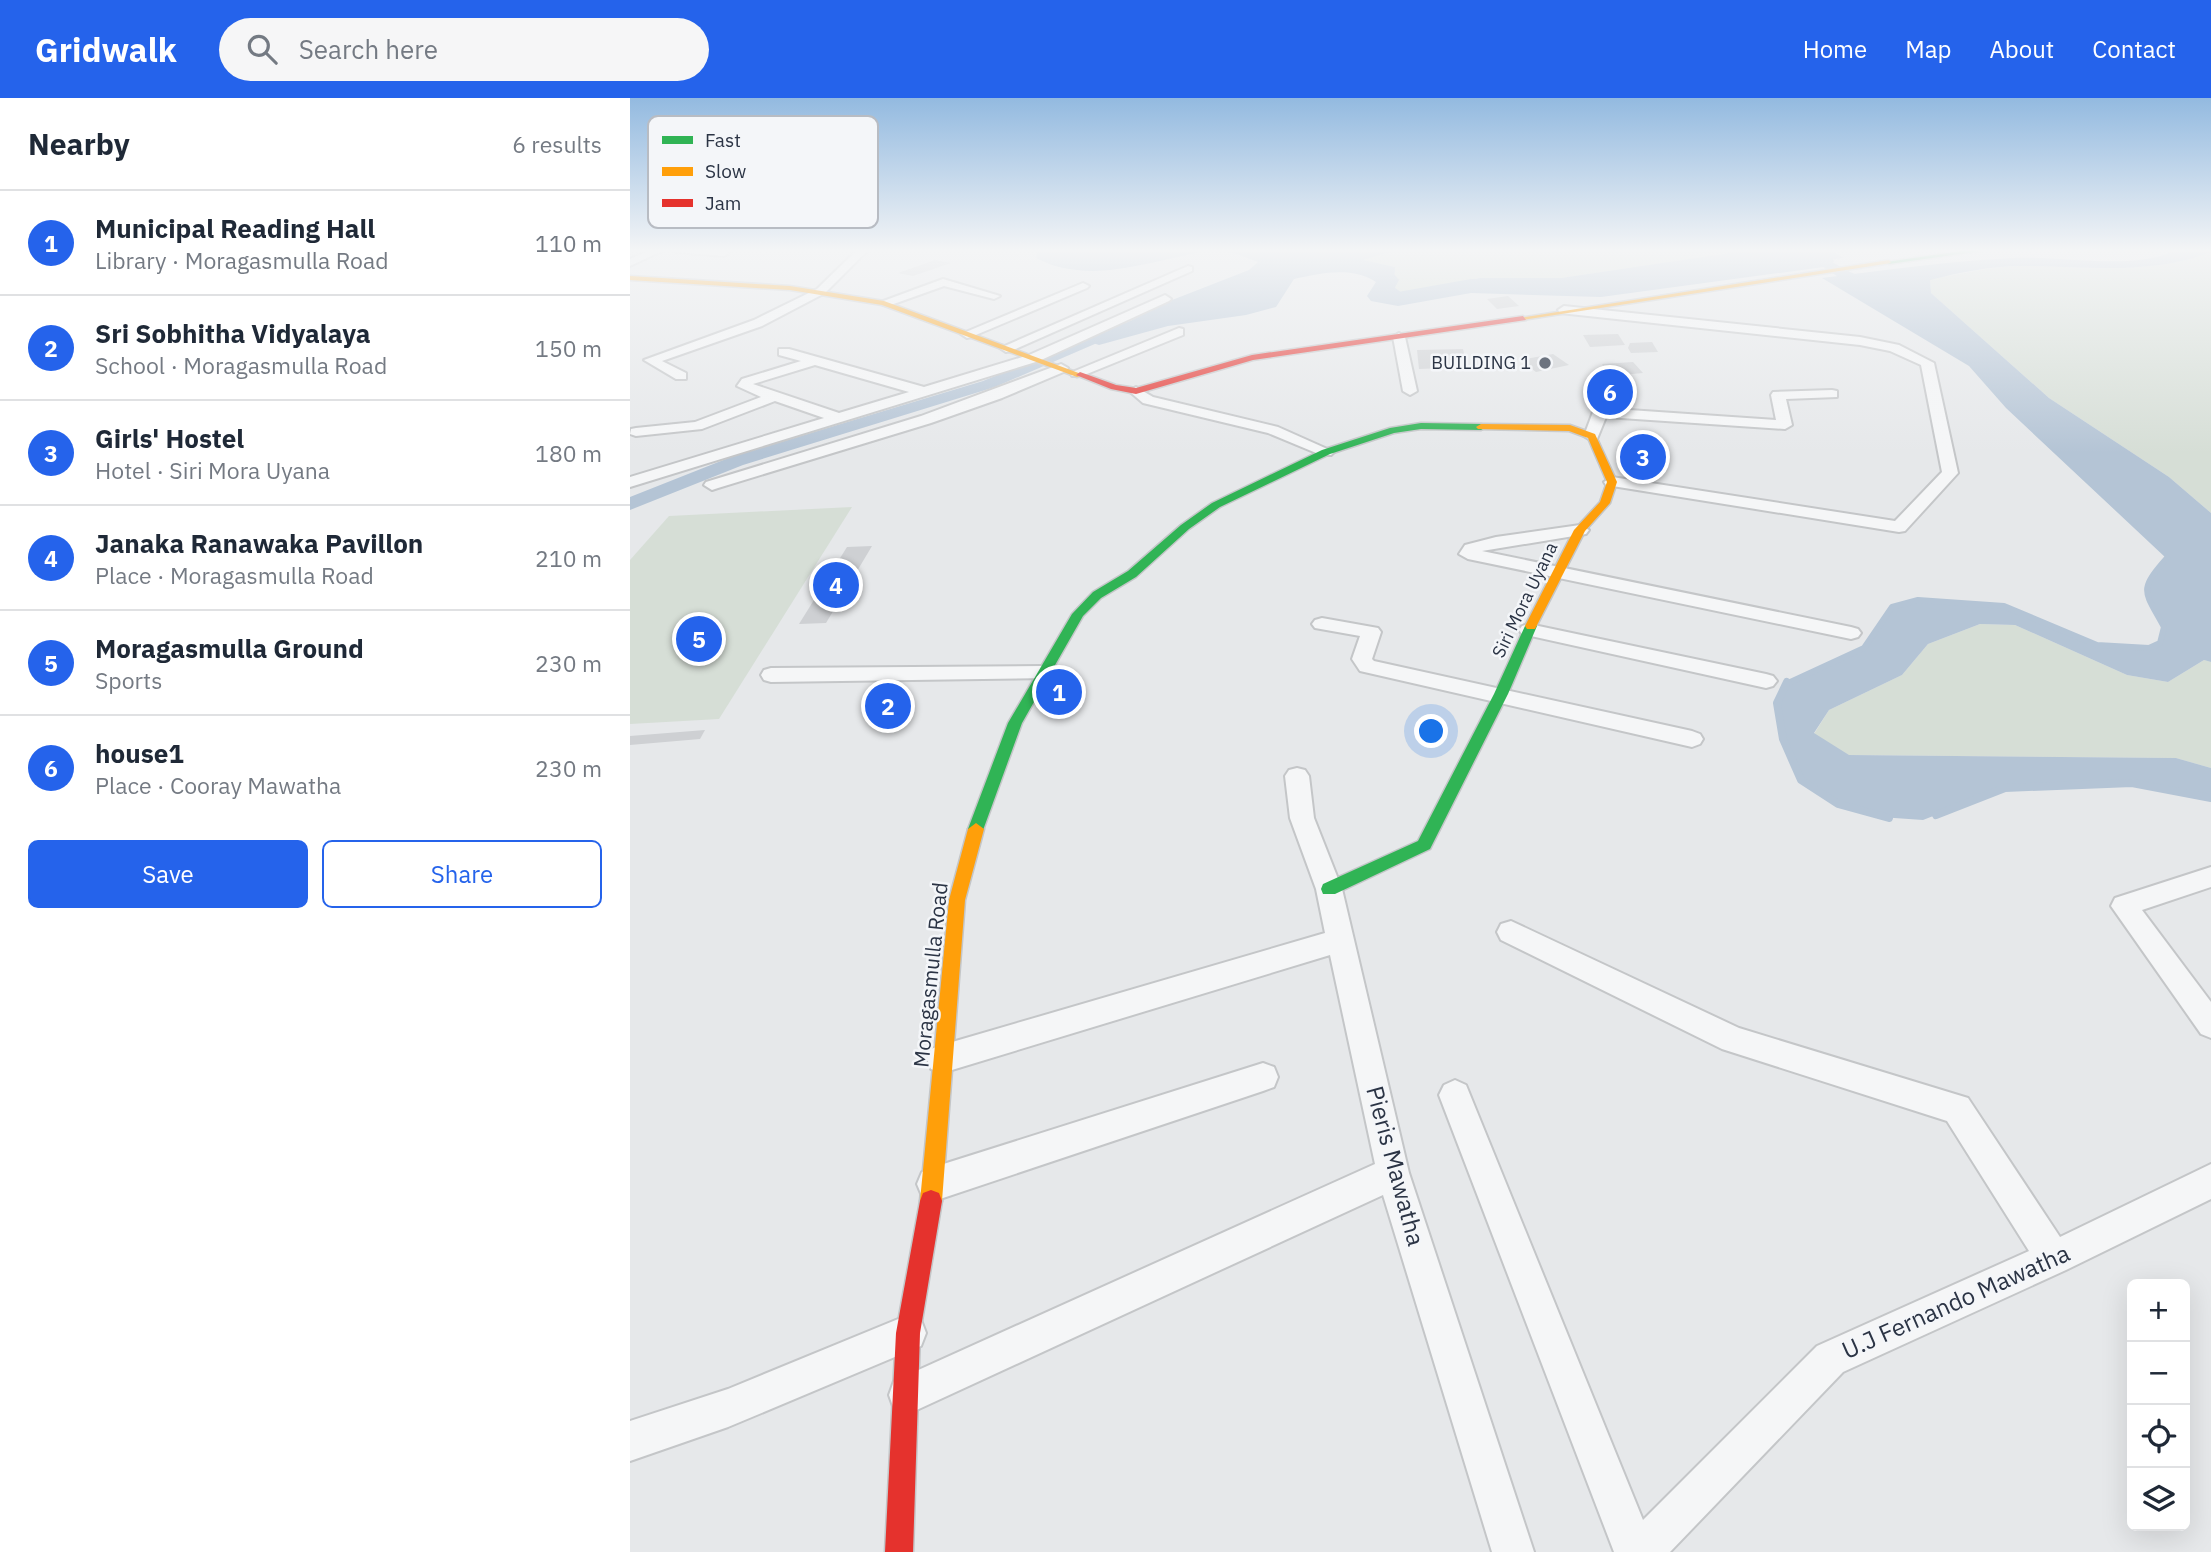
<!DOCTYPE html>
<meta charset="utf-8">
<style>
:root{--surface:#fff;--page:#f6f6f7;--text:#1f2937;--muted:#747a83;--line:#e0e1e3;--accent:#2563eb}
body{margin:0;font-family:"IBM Plex Sans",sans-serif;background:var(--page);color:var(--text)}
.controls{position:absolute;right:21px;bottom:21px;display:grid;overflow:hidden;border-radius:10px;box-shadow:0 7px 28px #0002}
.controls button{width:63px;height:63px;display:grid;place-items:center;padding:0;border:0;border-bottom:2px solid var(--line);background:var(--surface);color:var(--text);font:35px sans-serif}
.you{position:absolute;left:802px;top:634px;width:24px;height:24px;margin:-18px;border:5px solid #fff;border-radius:50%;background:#1a73e8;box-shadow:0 0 0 10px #1a73e833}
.badge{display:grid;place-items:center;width:46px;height:46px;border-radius:50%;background:var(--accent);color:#fff;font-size:23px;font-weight:700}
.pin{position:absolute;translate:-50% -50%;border:4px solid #fff;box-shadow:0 2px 7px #0006}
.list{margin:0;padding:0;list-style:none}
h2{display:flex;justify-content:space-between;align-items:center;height:91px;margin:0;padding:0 28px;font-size:30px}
h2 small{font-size:23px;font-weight:400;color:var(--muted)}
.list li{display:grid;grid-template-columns:46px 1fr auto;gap:21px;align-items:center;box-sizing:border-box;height:105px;padding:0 28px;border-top:2px solid var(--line)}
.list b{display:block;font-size:26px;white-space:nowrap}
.list p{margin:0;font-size:23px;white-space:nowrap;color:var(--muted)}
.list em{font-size:23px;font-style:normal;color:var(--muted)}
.actions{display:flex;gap:14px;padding:21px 28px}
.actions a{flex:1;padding:16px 0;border:2px solid var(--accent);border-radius:10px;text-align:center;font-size:24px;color:var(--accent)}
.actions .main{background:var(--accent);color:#fff}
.icon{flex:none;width:38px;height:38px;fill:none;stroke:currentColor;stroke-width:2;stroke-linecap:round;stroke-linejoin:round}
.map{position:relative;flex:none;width:1581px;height:1454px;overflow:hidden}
header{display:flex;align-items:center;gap:42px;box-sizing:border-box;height:98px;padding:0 35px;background:var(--accent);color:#fff}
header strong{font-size:33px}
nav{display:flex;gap:38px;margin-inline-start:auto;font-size:24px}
.search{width:490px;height:63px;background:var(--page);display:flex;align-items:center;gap:18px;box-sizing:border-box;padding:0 24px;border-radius:38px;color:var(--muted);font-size:26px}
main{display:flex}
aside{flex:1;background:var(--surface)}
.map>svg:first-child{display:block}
</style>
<header>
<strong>Gridwalk</strong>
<div class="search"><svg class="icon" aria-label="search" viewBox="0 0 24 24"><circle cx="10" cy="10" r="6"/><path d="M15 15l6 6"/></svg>Search here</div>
<nav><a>Home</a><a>Map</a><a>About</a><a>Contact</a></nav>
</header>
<main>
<aside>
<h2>Nearby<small>6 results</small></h2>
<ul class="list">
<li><span class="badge">1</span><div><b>Municipal Reading Hall</b><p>Library · Moragasmulla Road</p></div><em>110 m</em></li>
<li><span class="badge">2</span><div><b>Sri Sobhitha Vidyalaya</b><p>School · Moragasmulla Road</p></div><em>150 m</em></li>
<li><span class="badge">3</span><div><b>Girls' Hostel</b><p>Hotel · Siri Mora Uyana</p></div><em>180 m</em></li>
<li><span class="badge">4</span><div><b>Janaka Ranawaka Pavillon</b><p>Place · Moragasmulla Road</p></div><em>210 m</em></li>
<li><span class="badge">5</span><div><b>Moragasmulla Ground</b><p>Sports</p></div><em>230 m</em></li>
<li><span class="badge">6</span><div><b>house1</b><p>Place · Cooray Mawatha</p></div><em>230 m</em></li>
</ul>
<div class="actions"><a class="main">Save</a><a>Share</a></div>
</aside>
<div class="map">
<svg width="1581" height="1454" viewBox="0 0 1581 1454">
<rect width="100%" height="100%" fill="#e6e8ea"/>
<g fill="#d6ded6">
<path d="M770,151H1127L1128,152L931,180H850L772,195L764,189L765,169L732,162Z"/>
<path d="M1581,154V415L1539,379L1419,300L1301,195L1300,181C1329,177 1360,168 1390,168C1455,168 1519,178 1581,154Z"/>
<path d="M222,409L89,621L0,626V462L39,418Z"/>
<path d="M1350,526L1385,527L1497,577L1538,584L1574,562L1581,564V670L1546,660L1218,657L1184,636L1199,612L1272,577L1298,546Z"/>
</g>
<g fill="#b4c4d5">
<path d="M410,151H576C532,158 444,188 408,159Z"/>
<path d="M594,151H770L733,162L765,169L764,189L772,195L850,180H931L1127,151H1200L1213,160L971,192L841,188L768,201L749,198L758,182C734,160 685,169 655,176L638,204L616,210L536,221L469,239L537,204L619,172L628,164Z"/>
<path d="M1547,151H1581V154C1519,178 1455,168 1390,168C1361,168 1327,175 1300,182L1301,195L1419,300L1539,379L1581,415V564L1574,562L1538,584L1497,577L1385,527L1350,526L1298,546L1272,577L1199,612L1184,635L1219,657L1546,660L1581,670V700L1502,685L1375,690L1293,722L1250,719L1208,706L1171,682L1153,641L1147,605L1157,584L1234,550L1262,509L1288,502L1374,508L1467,547L1519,550L1530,545L1534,529L1517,498L1518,482L1536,460L1376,310L1339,268L1192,180C1255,172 1320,163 1383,160C1428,157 1508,174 1547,151Z"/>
</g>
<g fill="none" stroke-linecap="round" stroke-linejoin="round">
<g stroke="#b4c4d5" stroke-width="3.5">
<path d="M410,151L408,159C459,186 523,161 576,151"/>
<path d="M594,151L622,158"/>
</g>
<path stroke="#b4c4d5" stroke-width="6" d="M1156,586L1234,550L1262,509L1288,502L1374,508L1467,547L1519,550L1530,545L1534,529C1514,492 1508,493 1537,460"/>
<g stroke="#b4c4d5" stroke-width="8">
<path d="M1157,584L1147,605L1153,641L1171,682L1208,706L1259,720"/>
<path d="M1306,717L1375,690L1502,685L1581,700"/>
</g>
<g fill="#b4c4d5" fill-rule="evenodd">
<path d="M1193,159L1220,174L1257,189L1250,193L1210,180L1189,166V160Z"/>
<path d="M469,235L476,239L474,242L365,289L113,367L0,412V399L101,359L353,283Z"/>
</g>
<path fill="#b4c4d5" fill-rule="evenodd" d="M1193,157L1201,158L1204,163L1201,168L971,199L841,195L768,208L741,203L737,198L746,184C723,168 690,175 664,181L646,209L616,217L538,228L469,247L460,244L456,239L460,234L536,214L630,199L648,171C680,163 747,150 769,182L763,193L768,194L841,181L971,185Z"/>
</g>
<g fill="#ced0d3">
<path d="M305,162L321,165L283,178L268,175Z"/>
<path d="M878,198L889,208L867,211L857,201Z"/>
<path d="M988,236L995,247L960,249L953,237Z"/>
<path d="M1022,244L1028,254L1001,255L998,250L1000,245Z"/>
<path d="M833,251L837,269L789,271L787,252Z"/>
<path d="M923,256L939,267L906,274L890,262Z"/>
<path d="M1003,264L1013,275L981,278L972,266Z"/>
<path d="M965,283L989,284L995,305L969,304Z"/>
<path d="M242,448L196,525L169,526L217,449Z"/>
<path d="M75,632L70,641L0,647V638Z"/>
</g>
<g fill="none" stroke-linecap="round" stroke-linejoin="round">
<g stroke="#c4c6c8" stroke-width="4">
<g id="street">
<path d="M22,151H36L0,168V161Z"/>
<path d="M41,151H87L99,155L94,158L46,154Z"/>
<path d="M228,151H239L195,195L132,228L32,263L56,275V281H46L14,262L124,222L187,191Z"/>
<path d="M558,168L562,169V173L381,253L376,254L370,250Z"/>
<path d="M313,181L370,198L364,201L314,188L258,208L248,205Z"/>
<path d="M453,185L459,188L457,190L341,239L337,240L331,236Z"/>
<path d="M535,197L541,201L539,203L409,263L0,389V379L194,320L145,303L72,331L6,338L0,336L1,331L6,330L65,324L131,299L107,288L112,281L171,263L149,257V251H159L294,289L399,257ZM185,267L279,294L209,315L123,286Z"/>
<path d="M934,208L1230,239L1269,247L1304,265L1328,375L1275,433L1269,434L976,387L974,384L982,379L1265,423L1312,374L1291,267L1260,253L1230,247L930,215L928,212Z"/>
<path d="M549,230L553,231V237L452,278H442L440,275Z"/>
<path d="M769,235L775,239L787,293L780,297L773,293L763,239Z"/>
<path d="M431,266L438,270L436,273L372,300L301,325L88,390L82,392L74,387L76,384L291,318Z"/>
<path d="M506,289L523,299L648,329L704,354L701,357H691L638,335L513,305L499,293Z"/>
<path d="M1202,292L1207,293V299L1156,301L1162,327L1155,331L976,319L967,341L962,343L954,338L963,314L970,310L1146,322L1141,297L1143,294Z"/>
<path d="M950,427L959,432L956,436L852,453L1221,529L1228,531L1231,535L1228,539L1221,541L838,461L829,456L835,447L866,439Z"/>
<path d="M692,520L748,530L751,534L742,561L744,563L1062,633L1070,636L1073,641L1070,646L1062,649L730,573L722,561L730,538L685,530L682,526L685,522Z"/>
<path d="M899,526L1136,576L1143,578L1147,583L1143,588L1136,590L892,536L889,532L892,528Z"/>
<path d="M412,568L419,570L422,575L419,580L141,584L134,582L131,577L134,572L141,570Z"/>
<path d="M667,670L675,672L679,678L684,720L712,791L779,1075L904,1454H862L753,1097L278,1316L264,1311L259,1297L264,1283L745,1066L700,857L312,975L301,971L297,961L301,951L312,947L695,835L686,791L660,720L655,678L659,672Z"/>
<path d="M1581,769V789L1512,812L1581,904V940L1571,936L1481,808L1485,800Z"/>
<path d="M881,823L1109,930L1338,1000L1430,1139L1581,1066V1101L1436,1172L1213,1274L1040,1454H984L809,997L814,987L825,982L836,987L1013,1422L1187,1248L1399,1153L1317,1023L1092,951L871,842L867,834L871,826Z"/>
<path d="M633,965L644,969L648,979L644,989L633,993L304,1103L292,1098L287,1086L292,1074L304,1069Z"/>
<path d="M278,1217L291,1222L296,1235L291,1248L98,1329L0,1363V1323L98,1291Z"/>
</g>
</g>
<g stroke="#c4c6c8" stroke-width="3">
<g id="fast">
<path d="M1344,151H1365L1259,166L1256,164Z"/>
<path d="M791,325L851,326L856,329L851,332L791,331L764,335L700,356L590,409L559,431L506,479L471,500L453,518L392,625L352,735H340L338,731L378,625L442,516L463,494L498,473L551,427L582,405L692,352L760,330Z"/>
<path d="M901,524L907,528L878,596L800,751L705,796H693L691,791L693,786L788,743L864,596L895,528Z"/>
</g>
</g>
<g stroke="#c4c6c8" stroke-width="3">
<g id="slow">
<path d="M1259,162L1261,165L893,222L889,220Z"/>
<path d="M0,178L160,188L254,203L454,277L447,279L252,207L160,192L0,182Z"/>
<path d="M851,326L940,327L965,336L987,384L980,405L955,433L905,531H897L895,528L944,432L970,404L977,384L958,340L939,333L848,331L846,329Z"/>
<path d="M346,725L354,731L335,802L312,1103L309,1111L301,1114L293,1111L290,1103L319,802L338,731Z"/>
</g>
</g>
<g stroke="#c4c6c8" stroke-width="3">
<g id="jam">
<path d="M893,218L896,222L623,262L506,296L481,291L446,277L450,274L486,287L506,290L622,257Z"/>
<path d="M301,1092L309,1095L312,1103L290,1235L283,1454H255L266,1235L290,1103L293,1095Z"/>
</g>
</g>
<use href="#street" fill="#f5f6f7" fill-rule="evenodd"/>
<use href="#fast" fill="#30b455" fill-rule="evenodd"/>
<use href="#slow" fill="#ff9f0a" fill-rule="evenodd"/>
<use href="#jam" fill="#e5322d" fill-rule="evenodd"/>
</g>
<linearGradient id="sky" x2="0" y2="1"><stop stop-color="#93bae0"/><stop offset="0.43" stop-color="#f4f5f6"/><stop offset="1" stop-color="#f4f5f6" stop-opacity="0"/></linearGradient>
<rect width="1581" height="355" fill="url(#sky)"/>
<circle fill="#6c737f" stroke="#f4f6f9" stroke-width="2.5" cx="915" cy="265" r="7"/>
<g text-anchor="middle" stroke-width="5" stroke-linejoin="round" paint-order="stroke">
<g font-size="18" fill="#2b3445" stroke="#f4f6f9" text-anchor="end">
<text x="901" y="271">BUILDING 1</text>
</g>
<g font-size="18" fill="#2b3445" stroke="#f4f6f9">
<text transform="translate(895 502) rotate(-64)" y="6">Siri Mora Uyana</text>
</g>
<g font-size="21" fill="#2b3445" stroke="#f4f6f9">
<text transform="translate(301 877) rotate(-84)" y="7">Moragasmulla Road</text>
</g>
<g font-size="24" fill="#2b3445" stroke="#f4f6f9">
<text transform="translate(765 1068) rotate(75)" y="8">Pieris Mawatha</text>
<text transform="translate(1326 1204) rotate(-24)" y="8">U.J Fernando Mawatha</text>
</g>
</g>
<rect x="18" y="18" width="230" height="112" rx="10" fill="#f4f6f9" stroke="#b8bcc3" stroke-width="2"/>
<rect x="32" y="38" width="31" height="8" fill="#30b455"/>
<rect x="32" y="69" width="31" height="9" fill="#ff9f0a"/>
<rect x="32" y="101" width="31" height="8" fill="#e5322d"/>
<g font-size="19" fill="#2b3445">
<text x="75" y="49">Fast</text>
<text x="75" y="80">Slow</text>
<text x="75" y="112">Jam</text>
</g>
</svg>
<div class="controls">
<button>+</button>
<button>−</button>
<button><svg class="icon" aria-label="locate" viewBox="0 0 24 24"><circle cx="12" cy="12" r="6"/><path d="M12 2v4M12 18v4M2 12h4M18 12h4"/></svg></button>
<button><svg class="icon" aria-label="layers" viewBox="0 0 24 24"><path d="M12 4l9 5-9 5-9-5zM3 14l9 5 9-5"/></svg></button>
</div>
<div class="you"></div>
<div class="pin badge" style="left:429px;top:594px">1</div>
<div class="pin badge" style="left:258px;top:608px">2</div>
<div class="pin badge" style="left:1013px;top:359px">3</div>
<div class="pin badge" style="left:206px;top:487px">4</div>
<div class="pin badge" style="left:69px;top:541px">5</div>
<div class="pin badge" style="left:980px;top:294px">6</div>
</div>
</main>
